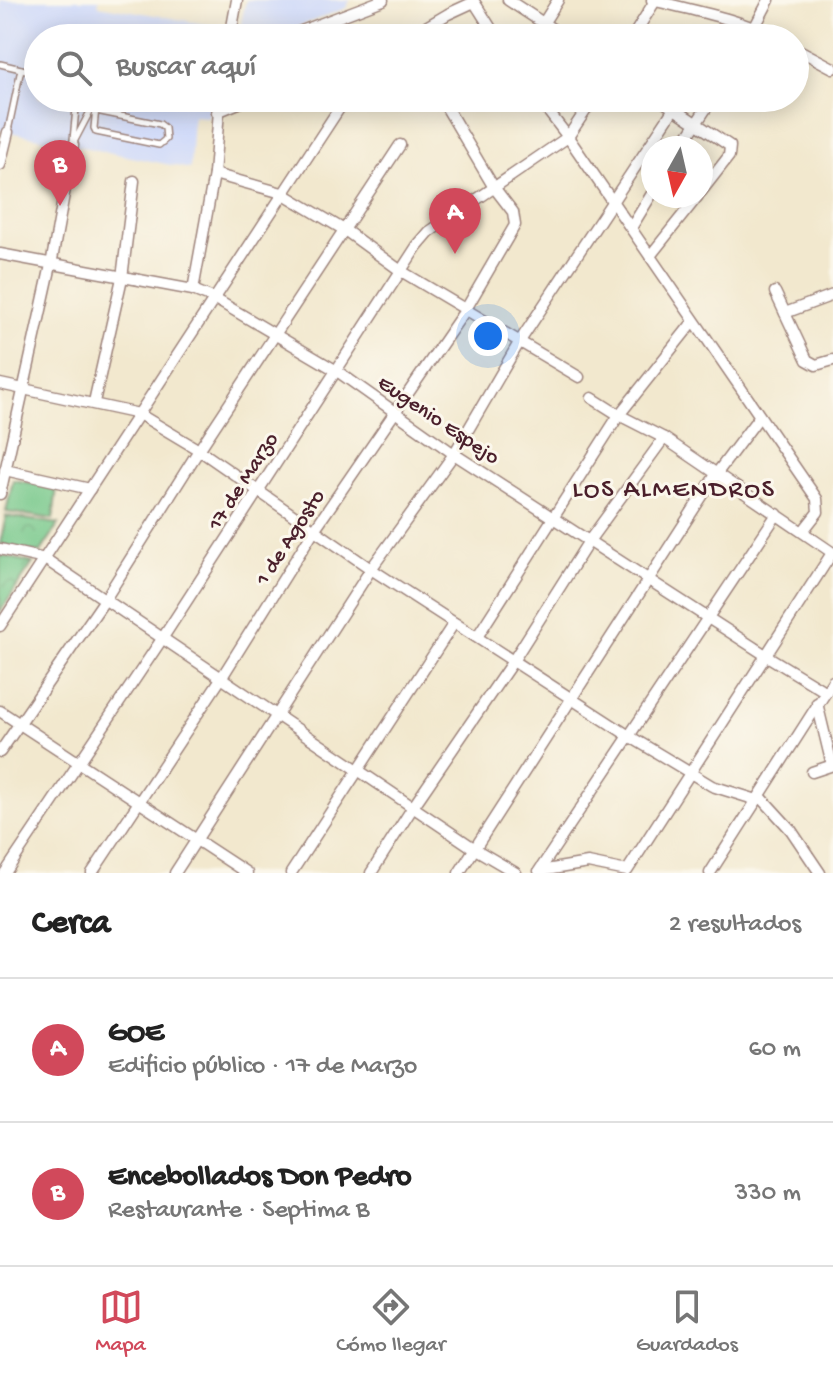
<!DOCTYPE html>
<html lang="es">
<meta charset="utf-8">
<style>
:root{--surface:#fff;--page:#f6f6f6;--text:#222;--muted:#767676;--line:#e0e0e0;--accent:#d1495b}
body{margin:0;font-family:"Gochi Hand",sans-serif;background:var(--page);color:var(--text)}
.compass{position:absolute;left:641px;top:136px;width:72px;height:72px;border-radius:50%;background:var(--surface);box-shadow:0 4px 20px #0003;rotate:188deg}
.you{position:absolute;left:488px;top:336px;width:28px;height:28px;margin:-20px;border:6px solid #fff;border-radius:50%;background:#1a73e8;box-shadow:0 0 0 12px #1a73e833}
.badge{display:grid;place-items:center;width:52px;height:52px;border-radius:50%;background:var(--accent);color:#fff;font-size:26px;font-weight:700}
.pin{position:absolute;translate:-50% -66px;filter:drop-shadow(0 2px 4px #0008)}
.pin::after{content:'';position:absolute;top:42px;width:28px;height:24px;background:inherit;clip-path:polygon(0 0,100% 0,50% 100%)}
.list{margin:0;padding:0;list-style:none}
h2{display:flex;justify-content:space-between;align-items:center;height:104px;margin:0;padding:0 32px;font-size:34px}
h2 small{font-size:26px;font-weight:400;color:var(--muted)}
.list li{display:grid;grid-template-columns:52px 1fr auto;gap:24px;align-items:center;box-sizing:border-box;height:144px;padding:0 32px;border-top:2px solid var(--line)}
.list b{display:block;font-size:30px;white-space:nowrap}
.list p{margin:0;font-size:26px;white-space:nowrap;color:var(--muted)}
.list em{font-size:26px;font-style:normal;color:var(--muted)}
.icon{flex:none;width:44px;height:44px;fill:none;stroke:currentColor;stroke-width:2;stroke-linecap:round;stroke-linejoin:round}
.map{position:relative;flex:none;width:833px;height:873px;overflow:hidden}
.search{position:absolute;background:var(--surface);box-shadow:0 4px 20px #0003;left:24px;right:24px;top:24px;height:88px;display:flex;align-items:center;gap:20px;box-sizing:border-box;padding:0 28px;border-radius:44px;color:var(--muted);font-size:30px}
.sheet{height:392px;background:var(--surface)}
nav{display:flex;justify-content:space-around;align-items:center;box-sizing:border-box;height:112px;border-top:2px solid var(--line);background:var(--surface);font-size:22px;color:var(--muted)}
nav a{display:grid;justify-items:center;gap:4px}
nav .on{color:var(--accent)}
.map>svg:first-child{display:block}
</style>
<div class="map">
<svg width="833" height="873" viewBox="0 0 833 873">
<defs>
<pattern id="park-crowns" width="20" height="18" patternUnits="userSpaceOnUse" patternTransform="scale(2)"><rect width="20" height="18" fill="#75c789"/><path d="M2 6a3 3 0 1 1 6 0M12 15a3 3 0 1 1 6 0" fill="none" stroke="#67aa76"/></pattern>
</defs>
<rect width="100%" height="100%" fill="#fbf7ec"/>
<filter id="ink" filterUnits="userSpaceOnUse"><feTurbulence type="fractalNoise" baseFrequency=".0125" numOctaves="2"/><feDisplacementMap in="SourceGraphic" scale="16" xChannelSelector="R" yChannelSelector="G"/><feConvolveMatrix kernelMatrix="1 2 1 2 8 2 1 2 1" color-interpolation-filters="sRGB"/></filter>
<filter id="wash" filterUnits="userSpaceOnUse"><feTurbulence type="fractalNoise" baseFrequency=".006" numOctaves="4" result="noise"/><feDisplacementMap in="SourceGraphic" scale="32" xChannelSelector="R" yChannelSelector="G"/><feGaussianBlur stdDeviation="1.8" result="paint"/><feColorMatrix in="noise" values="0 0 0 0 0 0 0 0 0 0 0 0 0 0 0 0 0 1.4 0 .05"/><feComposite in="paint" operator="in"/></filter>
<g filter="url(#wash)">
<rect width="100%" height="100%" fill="#f2e8ce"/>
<g fill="#d0daf9">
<path d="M0,0H99L98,5L221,27L219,38H38V98H211L208,117L193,116L190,169L0,130Z"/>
<path d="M246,0H350L346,8L271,37L238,38Z"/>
</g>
<g fill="url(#park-crowns)" stroke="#60735a" stroke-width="2">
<path d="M6,516L59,524L40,553L0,544Z"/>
<path d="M0,555L33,563L0,612Z"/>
</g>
<path fill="#75c789" stroke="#60735a" stroke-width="2" d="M13,480L57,487L53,519L6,512Z"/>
</g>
<g filter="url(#ink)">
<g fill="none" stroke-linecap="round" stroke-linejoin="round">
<g stroke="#9e847c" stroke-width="8">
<g id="lane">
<path d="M0,64L38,73"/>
<path d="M96,111L160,124L165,128L166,139L159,145L96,132L94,128L97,98"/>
<path d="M8,131L21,69"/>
<path d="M73,140L77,98"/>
<path d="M73,144L94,104"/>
</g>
</g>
<g stroke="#9e847c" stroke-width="13">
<g id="street">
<path d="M473,0L497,38"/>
<path d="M508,0L566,38"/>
<path d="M652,0C694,11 737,18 776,38"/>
<path d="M230,38L237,0"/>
<path d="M283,38L383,0"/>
<path d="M407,38L448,14L474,2"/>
<path d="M534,38L558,0"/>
<path d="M632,38L655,1"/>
<path d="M749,38L769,0"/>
<path d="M795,48L833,68"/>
<path d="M538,98L568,137L594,98"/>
<path d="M658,98L730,146L729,156L701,192"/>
<path d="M217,112L251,98"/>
<path d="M680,148L713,98"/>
<path d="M0,165L8,132"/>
<path d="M214,174L282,193L346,231L401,271L579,377"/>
<path d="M631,228L653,192"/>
<path d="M0,254L193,290L215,299L337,371L454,454L767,656L826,692"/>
<path d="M650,256L698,196"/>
<path d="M193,290L214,174L220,98"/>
<path d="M775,292L807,360L816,365L833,360"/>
<path d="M785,313L833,295"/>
<path d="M0,384L139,414L199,450L371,569L629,736L712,786L757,800"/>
<path d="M592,398L619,415L664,438L833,553"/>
<path d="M94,402L122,278L134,181"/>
<path d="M5,470L90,489"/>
<path d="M0,494L51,265L73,145"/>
<path d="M0,549L45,559L475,849L516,873"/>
<path d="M0,626L346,98"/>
<path d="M473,635L477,637L619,415L693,322"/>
<path d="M817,703L832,765"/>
<path d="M0,711L247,873"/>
<path d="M0,752L104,601L199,450L400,145"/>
<path d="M812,772L833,765"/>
<path d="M760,796L791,830L820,873"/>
<path d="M539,871L777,514"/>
<path d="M540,871L588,863L627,871L832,553"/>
<path d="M5,873L162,639L417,246L429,232L568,137L817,499L818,512L803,531"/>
<path d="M92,873L222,677L314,530L466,309L515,225L513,212L493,186L441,98"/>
<path d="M175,873L371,569L454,454L520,341L681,98"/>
<path d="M291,873L454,623L456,624"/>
<path d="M371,873L413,807L513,661L589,541L664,438"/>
<path d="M459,873L717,473L759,417"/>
<path d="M710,873L833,681"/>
</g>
</g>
<use href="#lane" stroke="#fff" stroke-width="5"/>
<use href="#street" stroke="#fff" stroke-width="10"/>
</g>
</g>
<g text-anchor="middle" stroke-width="6" stroke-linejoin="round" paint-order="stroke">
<g font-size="22" fill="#4a1f2b" stroke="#fbf7ec">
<text transform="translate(440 418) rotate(34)" y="8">Eugenio Espejo</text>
<text transform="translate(241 480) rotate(-57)" y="8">17 de Marzo</text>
<text transform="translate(288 536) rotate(-57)" y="8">1 de Agosto</text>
</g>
<g font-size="26" letter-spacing="2" fill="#4a1f2b" stroke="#fbf7ec">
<text x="674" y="496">LOS ALMENDROS</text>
</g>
</g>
</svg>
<svg class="compass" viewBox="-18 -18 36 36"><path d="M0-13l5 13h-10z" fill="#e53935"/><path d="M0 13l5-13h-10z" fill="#767676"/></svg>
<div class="you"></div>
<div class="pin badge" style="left:455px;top:254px">A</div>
<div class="pin badge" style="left:60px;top:206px">B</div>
<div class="search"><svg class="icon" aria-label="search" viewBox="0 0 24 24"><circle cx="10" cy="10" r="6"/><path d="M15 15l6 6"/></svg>Buscar aquí</div>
</div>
<section class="sheet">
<h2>Cerca<small>2 resultados</small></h2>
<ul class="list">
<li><span class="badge">A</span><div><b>GOE</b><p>Edificio público · 17 de Marzo</p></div><em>60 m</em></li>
<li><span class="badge">B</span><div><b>Encebollados Don Pedro</b><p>Restaurante · Septima B</p></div><em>330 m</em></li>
</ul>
</section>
<nav>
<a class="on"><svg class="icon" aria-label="map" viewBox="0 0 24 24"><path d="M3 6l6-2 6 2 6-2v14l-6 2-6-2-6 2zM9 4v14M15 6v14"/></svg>Mapa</a>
<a><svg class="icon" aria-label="directions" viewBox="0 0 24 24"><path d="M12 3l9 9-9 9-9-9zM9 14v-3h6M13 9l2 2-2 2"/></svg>Cómo llegar</a>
<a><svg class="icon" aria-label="saved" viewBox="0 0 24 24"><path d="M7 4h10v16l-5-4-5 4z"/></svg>Guardados</a>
</nav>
